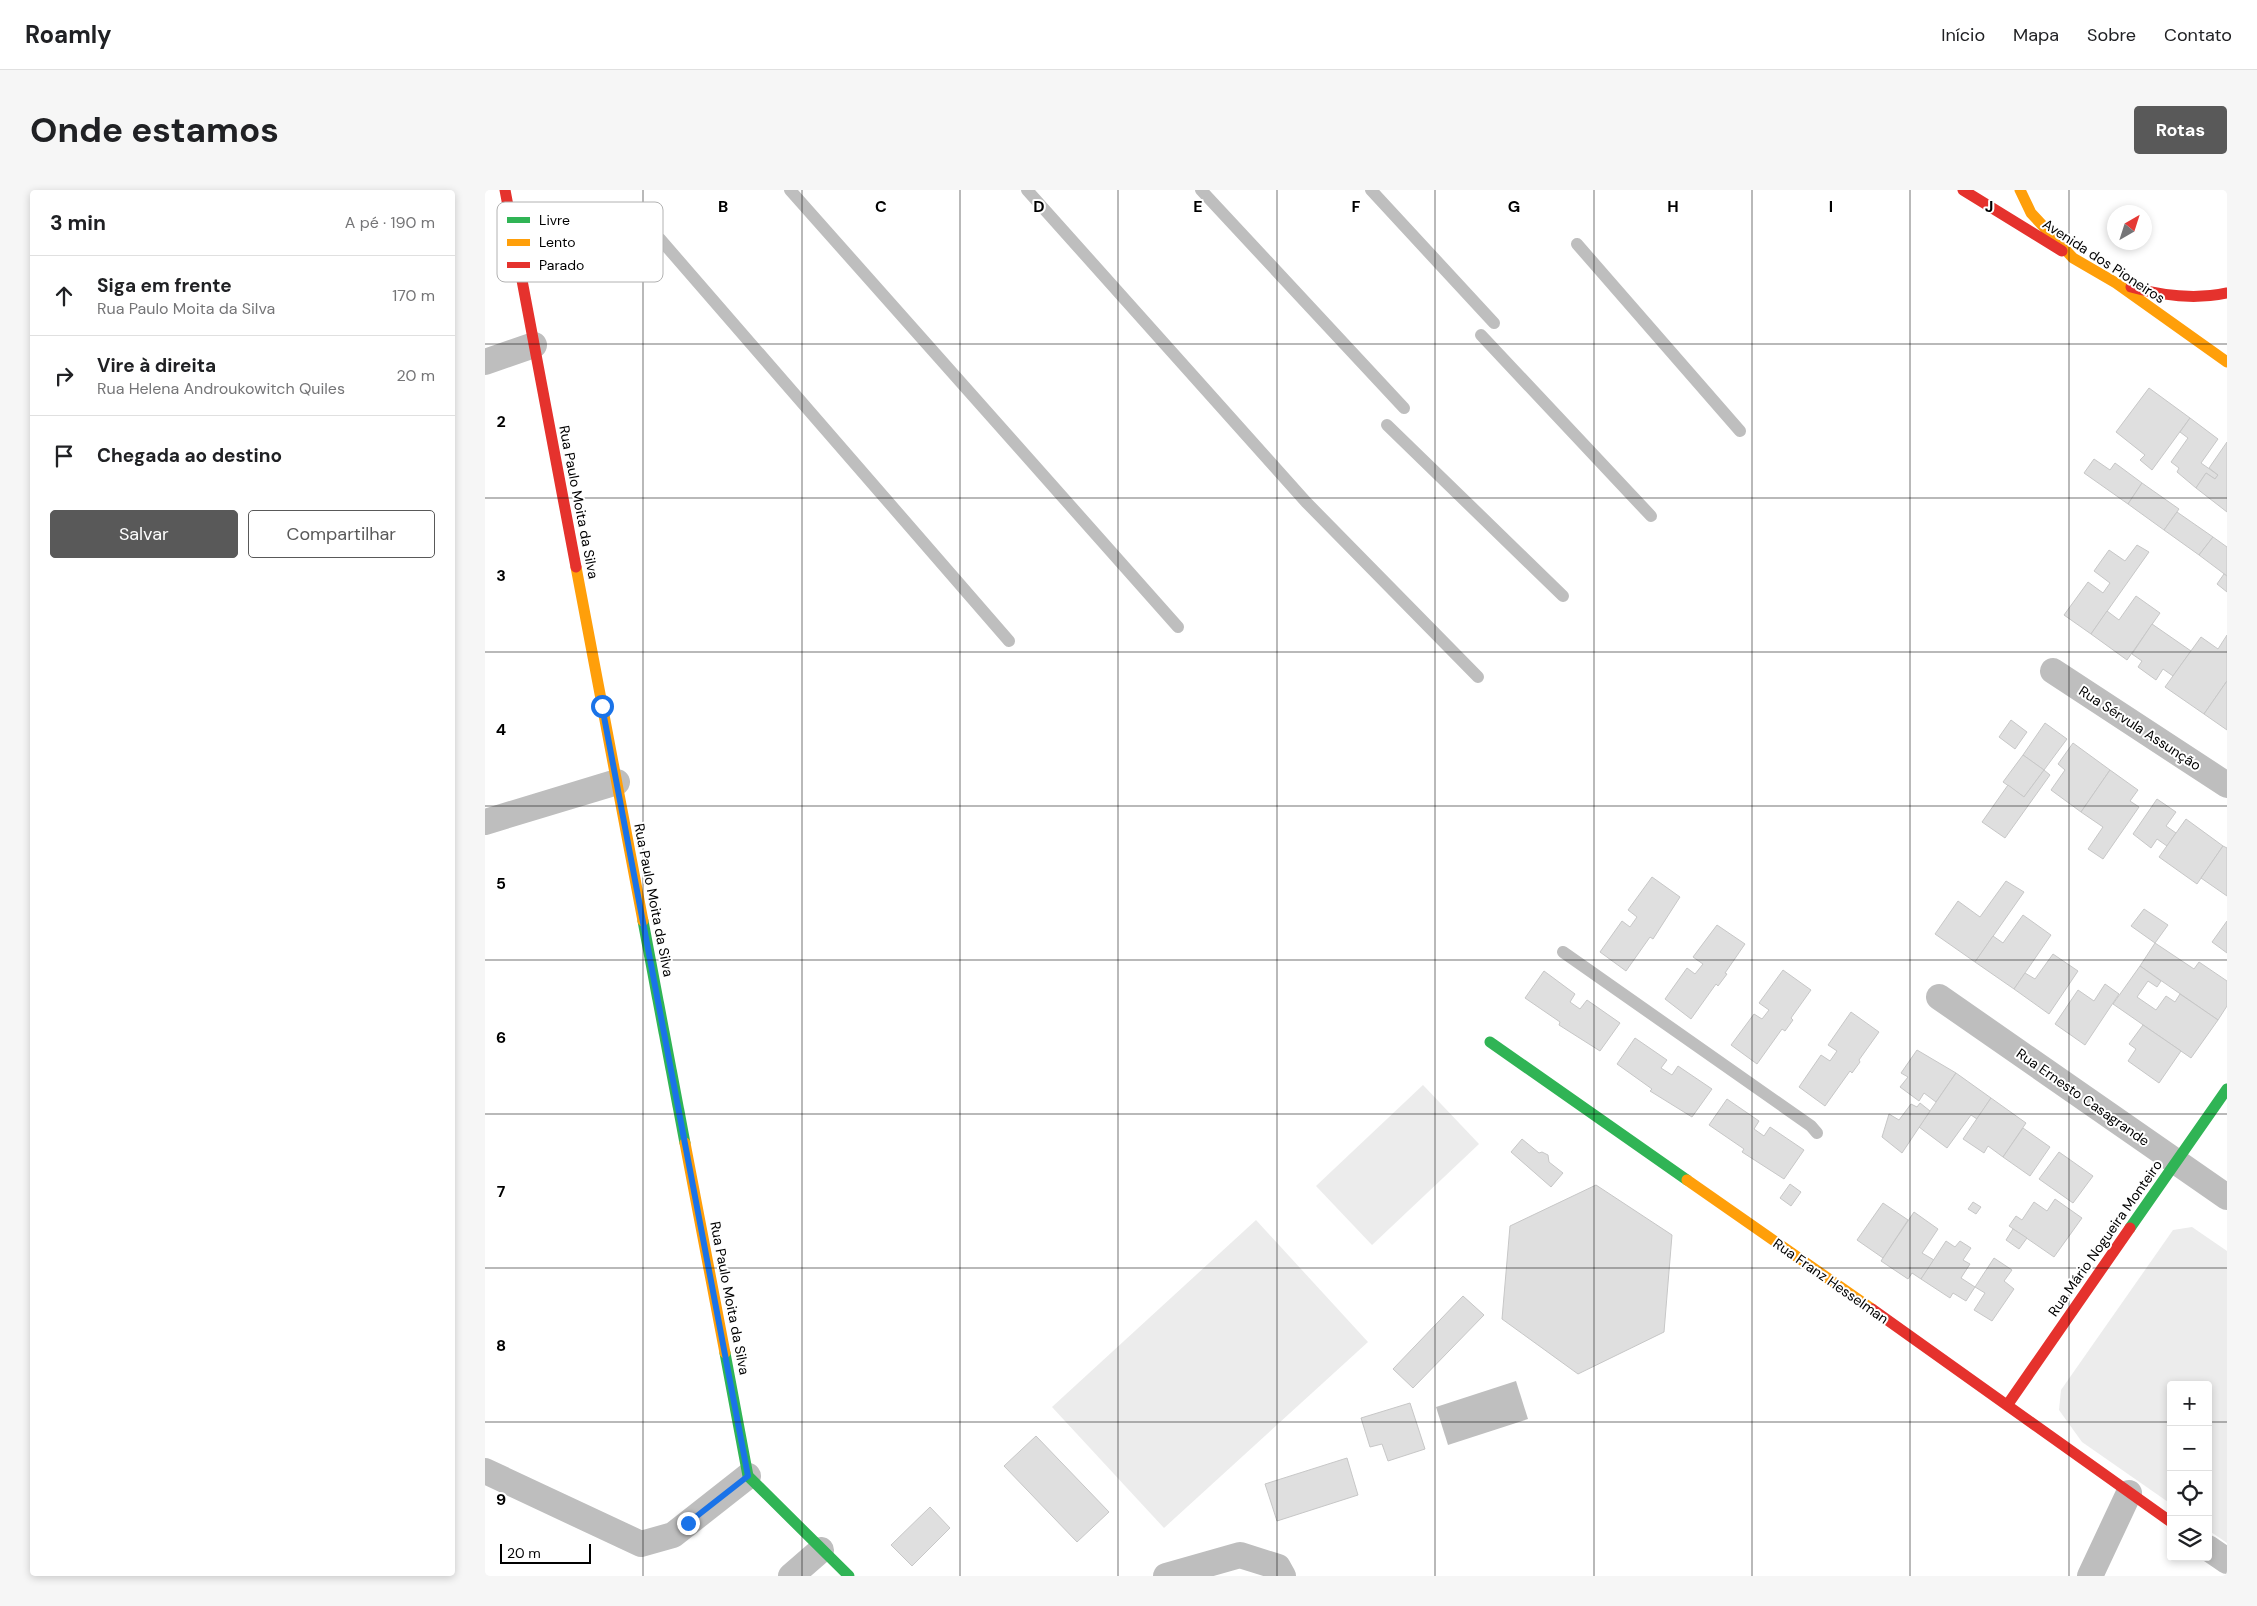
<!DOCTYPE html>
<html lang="pt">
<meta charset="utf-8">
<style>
:root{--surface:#fff;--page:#f6f6f6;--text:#202124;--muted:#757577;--line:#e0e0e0;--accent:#595959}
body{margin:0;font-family:"DM Sans",sans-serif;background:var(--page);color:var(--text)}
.controls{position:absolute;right:15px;bottom:15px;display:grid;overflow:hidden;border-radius:5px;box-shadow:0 2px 8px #0003}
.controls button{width:45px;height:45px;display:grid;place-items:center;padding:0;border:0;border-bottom:1px solid var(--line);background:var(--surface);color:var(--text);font:25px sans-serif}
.compass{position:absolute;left:1622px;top:15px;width:45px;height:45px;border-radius:50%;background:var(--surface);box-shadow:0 2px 8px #0003;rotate:39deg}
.scale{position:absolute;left:15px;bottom:12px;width:91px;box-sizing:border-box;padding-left:5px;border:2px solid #000;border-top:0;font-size:14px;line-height:18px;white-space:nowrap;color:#000;-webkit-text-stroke:4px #fff;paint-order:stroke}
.stop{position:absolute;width:15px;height:15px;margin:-11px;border:4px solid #1a73e8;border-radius:50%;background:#fff}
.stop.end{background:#1a73e8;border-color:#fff;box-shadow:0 1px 5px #0008}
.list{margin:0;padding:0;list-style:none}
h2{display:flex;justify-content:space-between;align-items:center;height:65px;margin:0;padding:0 20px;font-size:21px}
h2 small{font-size:16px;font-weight:400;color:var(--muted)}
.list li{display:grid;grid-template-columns:32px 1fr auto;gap:15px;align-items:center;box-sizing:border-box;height:80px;padding:0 20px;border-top:1px solid var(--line)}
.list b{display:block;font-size:19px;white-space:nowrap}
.list p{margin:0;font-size:16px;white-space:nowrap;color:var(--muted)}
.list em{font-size:16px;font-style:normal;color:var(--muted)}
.actions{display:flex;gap:10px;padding:15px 20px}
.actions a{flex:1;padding:11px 0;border:1px solid var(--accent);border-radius:5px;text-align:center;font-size:18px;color:var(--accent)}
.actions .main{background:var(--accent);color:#fff}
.icon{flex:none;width:28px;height:28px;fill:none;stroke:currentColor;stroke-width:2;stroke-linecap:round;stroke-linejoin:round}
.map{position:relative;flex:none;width:1742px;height:1386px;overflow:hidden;border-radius:5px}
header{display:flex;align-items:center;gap:30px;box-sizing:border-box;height:70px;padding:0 25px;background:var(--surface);border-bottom:1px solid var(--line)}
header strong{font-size:24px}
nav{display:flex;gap:28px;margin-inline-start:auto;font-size:18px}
.intro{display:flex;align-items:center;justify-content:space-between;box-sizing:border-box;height:120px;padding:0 30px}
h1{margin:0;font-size:35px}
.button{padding:12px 22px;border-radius:5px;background:var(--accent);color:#fff;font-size:18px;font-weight:700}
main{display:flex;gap:30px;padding:0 30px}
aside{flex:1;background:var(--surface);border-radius:5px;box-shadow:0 2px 8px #0003}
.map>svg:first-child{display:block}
</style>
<header>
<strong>Roamly</strong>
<nav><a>Início</a><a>Mapa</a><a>Sobre</a><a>Contato</a></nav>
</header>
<div class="intro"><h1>Onde estamos</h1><a class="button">Rotas</a></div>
<main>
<aside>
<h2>3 min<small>A pé · 190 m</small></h2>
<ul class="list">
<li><svg class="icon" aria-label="ahead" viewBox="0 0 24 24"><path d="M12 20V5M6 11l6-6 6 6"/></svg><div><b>Siga em frente</b><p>Rua Paulo Moita da Silva</p></div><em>170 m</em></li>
<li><svg class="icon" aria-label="right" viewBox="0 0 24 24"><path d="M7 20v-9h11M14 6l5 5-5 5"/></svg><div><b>Vire à direita</b><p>Rua Helena Androukowitch Quiles</p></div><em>20 m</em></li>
<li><svg class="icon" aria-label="arrive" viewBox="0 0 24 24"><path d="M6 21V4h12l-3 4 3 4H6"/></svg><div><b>Chegada ao destino</b></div></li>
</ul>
<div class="actions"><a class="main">Salvar</a><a>Compartilhar</a></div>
</aside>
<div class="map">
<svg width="1742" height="1386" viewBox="0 0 1742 1386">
<rect width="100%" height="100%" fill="#fff"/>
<g fill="#ececec">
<path d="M938,895L994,954L887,1055L831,996Z"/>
<path d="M771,1030L883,1152L679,1338L567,1217Z"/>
<path d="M1707,1037L1742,1061V1353L1723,1340V1195H1686V1314L1597,1252L1574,1220L1576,1200L1688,1040Z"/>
</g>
<path fill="#bfbfbf" d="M1031,1191L1043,1229L963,1255L951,1217Z"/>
<g fill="#dfdfdf" stroke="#c7c7c7">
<path d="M1664,198L1705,228L1667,280L1655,270L1660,265L1631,242Z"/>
<path d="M1705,228L1733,249L1716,273L1733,285L1730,289L1721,283L1711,298L1692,282L1694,278L1686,272L1703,248L1695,242Z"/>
<path d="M1742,252V322L1711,298L1721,283L1730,289L1733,285L1724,278Z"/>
<path d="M1609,269L1625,280L1630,273L1657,293L1643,314L1599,283Z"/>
<path d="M1657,293L1694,319L1679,340L1643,314Z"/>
<path d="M1692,322L1728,347L1714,365L1679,340Z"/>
<path d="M1728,347L1742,357V386L1714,365Z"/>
<path d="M1652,355L1664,362L1606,444L1579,425L1603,392L1618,403L1625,393L1609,381L1624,360L1640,371Z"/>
<path d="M1739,384L1742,386V402L1732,394Z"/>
<path d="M1651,406L1675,423L1642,470L1606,444L1622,421L1634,430Z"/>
<path d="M1667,434L1706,461L1688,486L1678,479L1671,490L1653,477L1657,471L1647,464Z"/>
<path d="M1742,445V491L1719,524L1680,497L1716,447L1733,459Z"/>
<path d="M1742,491V540L1719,524Z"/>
<path d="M1526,530L1542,542L1530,559L1514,547Z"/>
<path d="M1560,533L1582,549L1559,580L1538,565Z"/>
<path d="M1588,553L1625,580L1596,622L1566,600L1580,580L1573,574Z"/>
<path d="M1538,565L1559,580L1539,607L1518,592Z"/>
<path d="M1559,580L1565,585L1520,648L1497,632L1523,595L1539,607Z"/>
<path d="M1625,580L1653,600L1645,611L1654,617L1618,669L1603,659L1618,637L1596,622Z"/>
<path d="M1672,609L1691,622L1681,636L1691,643L1682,656L1672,649L1666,658L1648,644Z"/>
<path d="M1701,629L1738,656L1712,694L1674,667Z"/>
<path d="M1738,656L1742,658V706L1716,688Z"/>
<path d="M1167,687L1195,707L1168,749L1165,747L1141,781L1115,762L1137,731L1145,737L1152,727L1143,720Z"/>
<path d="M1521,691L1539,702L1490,772L1450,744L1473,711L1495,727Z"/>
<path d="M1659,719L1683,735L1670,753L1646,736Z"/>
<path d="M1538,725L1566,745L1529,799L1490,772L1508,746L1518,753Z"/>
<path d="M1742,731V763L1727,752Z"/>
<path d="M1232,735L1260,754L1240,783L1242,784L1233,796L1231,794L1206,829L1180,809L1202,778L1210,784L1218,774L1208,767Z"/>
<path d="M1670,753L1709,779L1714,772L1742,791V816L1733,830L1655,776Z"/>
<path d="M1568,764L1593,781L1564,824L1529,799L1540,783L1550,789Z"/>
<path d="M1655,776L1676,791L1672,797L1663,791L1652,807L1671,820L1681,806L1690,812L1695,804L1733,830L1706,868L1628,814Z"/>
<path d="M1298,780L1326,800L1306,828L1308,830L1300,841L1297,839L1272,874L1246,855L1269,824L1277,829L1284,820L1274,813Z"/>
<path d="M1059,781L1090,804L1085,812L1095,819L1102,810L1135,833L1115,861L1074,835L1075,832L1040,808Z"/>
<path d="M1620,794L1634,804L1600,855L1570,834L1593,800L1609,811Z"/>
<path d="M1366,822L1394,842L1374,870L1375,872L1367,883L1365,881L1340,916L1314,897L1336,865L1345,871L1352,861L1343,855Z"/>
<path d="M1658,835L1696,861L1674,893L1643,871L1651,859L1644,854Z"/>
<path d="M1150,848L1182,870L1176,878L1187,885L1193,876L1227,899L1207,927L1165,901L1167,899L1132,874Z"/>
<path d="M1432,860L1471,883L1451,912L1439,903L1434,911L1415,897L1423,887L1416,883Z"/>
<path d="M1471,883L1506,908L1492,929L1486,925L1462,958L1434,937Z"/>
<path d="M1506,908L1541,933L1518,967L1503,956L1499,963L1478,949Z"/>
<path d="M1242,909L1274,931L1269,939L1279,946L1285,937L1319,960L1299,989L1257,962L1259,959L1224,935Z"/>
<path d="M1435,913L1445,921L1417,963L1397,947L1404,924L1414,930L1426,914L1432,917Z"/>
<path d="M1538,938L1565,957L1545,986L1518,967Z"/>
<path d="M1037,949L1054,963L1057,962L1063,965L1064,972L1078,983L1066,997L1026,962Z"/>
<path d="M1574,962L1608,986L1588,1013L1554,989Z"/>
<path d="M1305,994L1316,1002L1306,1016L1295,1008Z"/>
<path d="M1111,995L1187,1045L1179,1142L1093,1184L1017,1129L1025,1036Z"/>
<path d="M1570,1009L1597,1028L1569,1067L1524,1036L1531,1026L1537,1030L1549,1012L1562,1021Z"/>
<path d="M1488,1012L1496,1017L1491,1024L1483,1019Z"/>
<path d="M1398,1013L1423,1030L1398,1068L1372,1050Z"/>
<path d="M1429,1022L1453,1039L1437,1063L1449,1070L1436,1089L1427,1083L1423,1089L1396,1071Z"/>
<path d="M1528,1039L1542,1048L1534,1059L1521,1050Z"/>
<path d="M1461,1051L1470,1057L1475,1051L1486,1058L1478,1070L1485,1074L1476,1088L1490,1097L1481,1111L1468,1103L1465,1108L1436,1089Z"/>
<path d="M1509,1068L1527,1080L1519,1091L1529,1099L1507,1131L1489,1120L1500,1103L1490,1097Z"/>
<path d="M978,1106L999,1125L928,1198L908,1179Z"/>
<path d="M925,1213L940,1259L903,1271L897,1254L885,1257L876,1228Z"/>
<path d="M551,1246L624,1322L592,1352L519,1276Z"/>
<path d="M862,1268L873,1305L792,1331L780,1294Z"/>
<path d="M445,1317L465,1338L427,1376L406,1355Z"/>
</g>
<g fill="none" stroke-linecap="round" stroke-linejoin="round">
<g stroke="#bebebe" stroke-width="12">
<path d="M305,0L693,437"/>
<path d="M542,0L821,312L993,487"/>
<path d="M716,0L919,218"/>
<path d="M886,0L1009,133"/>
<path d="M127,24L175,49L524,451"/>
<path d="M1092,54L1255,241"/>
<path d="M996,145L1166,326"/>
<path d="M902,235L1078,406"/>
<path d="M1078,762L1326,936L1332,943"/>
</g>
<g stroke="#bebebe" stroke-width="26">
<path d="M0,172L49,155"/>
<path d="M1568,481L1742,595"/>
<path d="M0,632L132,592"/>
<path d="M1454,807L1742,1007"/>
<path d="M0,1281L156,1354L188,1345L263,1286"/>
<path d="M1723,1358L1742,1371"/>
<path d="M306,1386L336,1360"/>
<path d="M681,1386L755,1365L793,1377L798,1386"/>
<path d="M1605,1386L1644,1303"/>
</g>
<g stroke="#30b455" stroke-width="11">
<path d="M158,731L200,953"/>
<path d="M1005,852L1202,990"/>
<path d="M1645,1038L1742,899"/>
<path d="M240,1163L263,1286L364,1386"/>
</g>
<g stroke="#ff9f0a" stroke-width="11">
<path d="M1535,0L1546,23L1588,68L1631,93L1742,172"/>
<path d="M91,377L158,731"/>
<path d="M200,953L240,1163"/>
<path d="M1202,990L1387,1119"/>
</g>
<g stroke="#e5322d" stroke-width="11">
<path d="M20,0L91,377"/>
<path d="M1478,0L1577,61"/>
<path d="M1646,97C1678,106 1709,110 1742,103"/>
<path d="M1387,1119L1686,1332"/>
<path d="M1523,1214L1645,1038"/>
</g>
</g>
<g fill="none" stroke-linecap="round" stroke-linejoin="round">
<path stroke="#1a73e8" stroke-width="6" d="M117,516L263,1286L203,1333"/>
</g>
<path fill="none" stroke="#000" stroke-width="1" stroke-opacity="0.55" d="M158,0V1386M317,0V1386M475,0V1386M633,0V1386M792,0V1386M950,0V1386M1109,0V1386M1267,0V1386M1425,0V1386M1584,0V1386M0,154H1742M0,308H1742M0,462H1742M0,616H1742M0,770H1742M0,924H1742M0,1078H1742M0,1232H1686M1723,1232H1742"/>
<g text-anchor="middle" stroke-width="4" stroke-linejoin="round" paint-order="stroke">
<g font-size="14" fill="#000" stroke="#fff">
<text transform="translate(1619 71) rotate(33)" y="5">Avenida dos Pioneiros</text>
<text transform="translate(94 312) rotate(79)" y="5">Rua Paulo Moita da Silva</text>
<text transform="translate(1655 538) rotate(33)" y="5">Rua Sérvula Assunção</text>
<text transform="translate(169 710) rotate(79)" y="5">Rua Paulo Moita da Silva</text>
<text transform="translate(1598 907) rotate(35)" y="5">Rua Ernesto Casagrande</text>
<text transform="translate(1620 1048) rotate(-55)" y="5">Rua Mário Nogueira Monteiro</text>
<text transform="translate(1346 1091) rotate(35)" y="5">Rua Franz Hesselman</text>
<text transform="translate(245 1108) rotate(79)" y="5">Rua Paulo Moita da Silva</text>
</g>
</g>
<rect x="12" y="12" width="166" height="80" rx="8" fill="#fff" stroke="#b2b2b2" stroke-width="1"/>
<rect x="22" y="27" width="23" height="6" fill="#30b455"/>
<rect x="22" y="49" width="23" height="7" fill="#ff9f0a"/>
<rect x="22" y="72" width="23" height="6" fill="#e5322d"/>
<g font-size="14" fill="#000">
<text x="54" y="35">Livre</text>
<text x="54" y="57">Lento</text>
<text x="54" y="80">Parado</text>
</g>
<g font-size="16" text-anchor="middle" font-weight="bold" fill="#000" stroke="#fff" stroke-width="4" stroke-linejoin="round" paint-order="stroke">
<text x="238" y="22">B</text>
<text x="396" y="22">C</text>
<text x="554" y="22">D</text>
<text x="713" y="22">E</text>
<text x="871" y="22">F</text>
<text x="1029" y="22">G</text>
<text x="1188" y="22">H</text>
<text x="1346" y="22">I</text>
<text x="1504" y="22">J</text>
<text x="16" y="237">2</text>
<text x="16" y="391">3</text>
<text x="16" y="545">4</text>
<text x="16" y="699">5</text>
<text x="16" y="853">6</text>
<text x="16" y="1007">7</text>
<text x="16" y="1161">8</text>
<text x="16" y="1315">9</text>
</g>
</svg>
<div class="controls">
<button>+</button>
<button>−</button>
<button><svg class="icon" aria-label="locate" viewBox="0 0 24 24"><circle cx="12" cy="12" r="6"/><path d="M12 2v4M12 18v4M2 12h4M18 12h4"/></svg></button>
<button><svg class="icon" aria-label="layers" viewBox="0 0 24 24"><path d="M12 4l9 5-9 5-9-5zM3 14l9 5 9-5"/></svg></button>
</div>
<svg class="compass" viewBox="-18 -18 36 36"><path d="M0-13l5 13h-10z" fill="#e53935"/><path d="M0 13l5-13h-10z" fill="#757577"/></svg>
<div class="scale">20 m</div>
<div class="stop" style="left:117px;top:516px"></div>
<div class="stop end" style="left:203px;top:1333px"></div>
</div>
</main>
